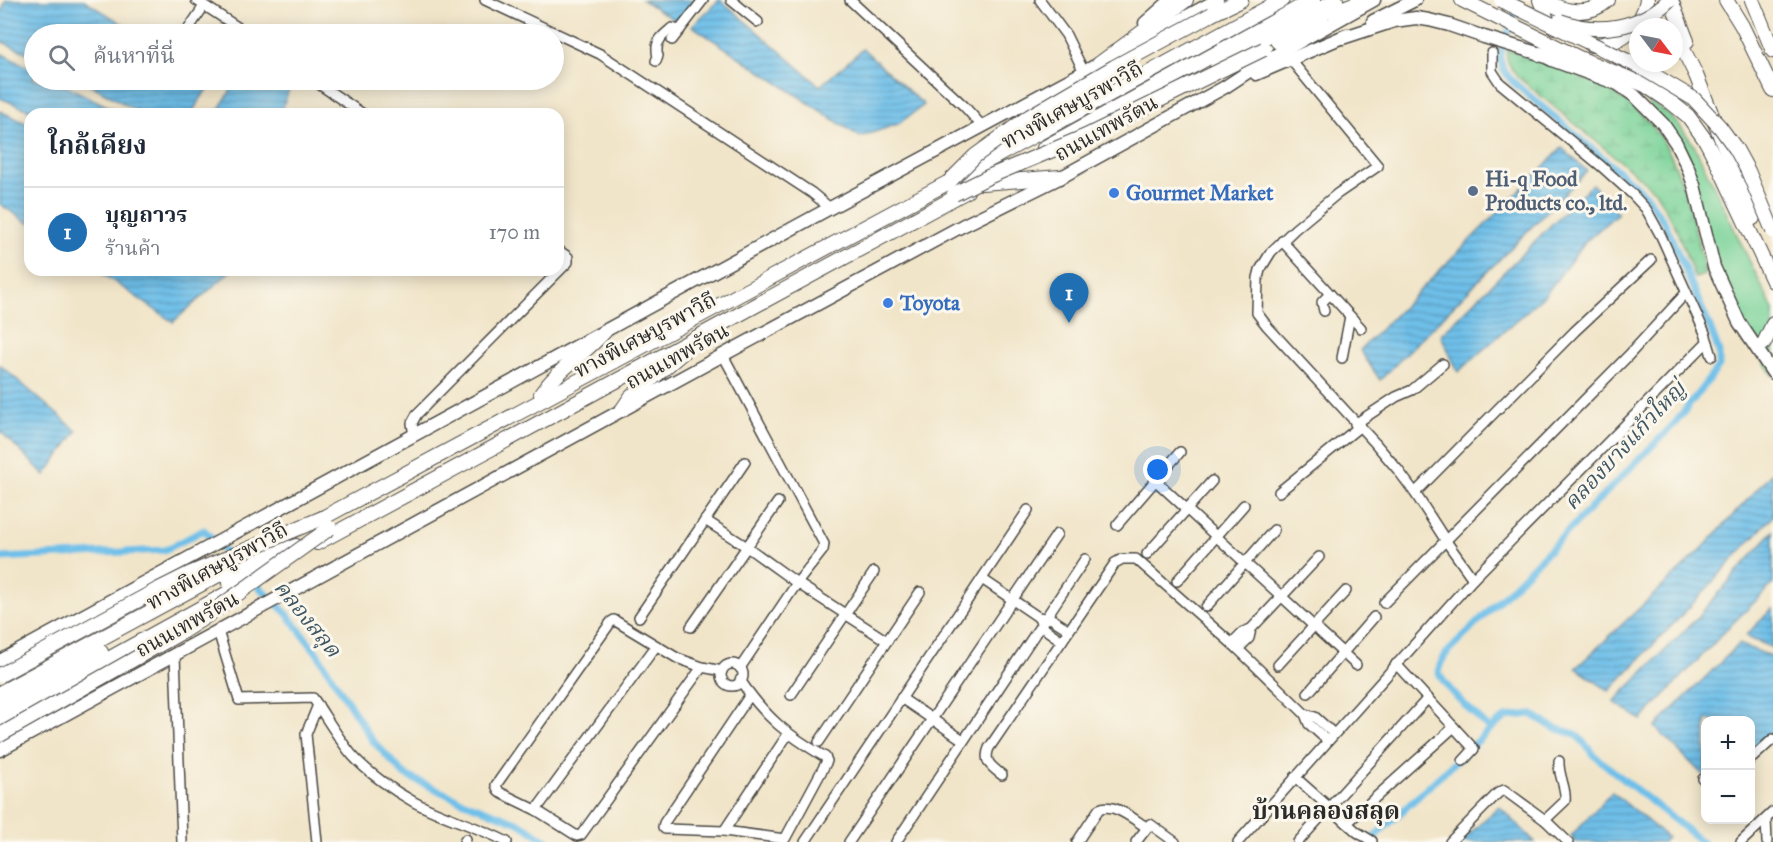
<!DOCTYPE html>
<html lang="th">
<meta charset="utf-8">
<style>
:root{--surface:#fff;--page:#f6f6f7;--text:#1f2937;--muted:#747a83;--line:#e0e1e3;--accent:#1f6fb2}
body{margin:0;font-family:"IM FELL Great Primer","Noto Serif Thai",serif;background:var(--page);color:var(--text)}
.controls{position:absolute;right:18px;bottom:18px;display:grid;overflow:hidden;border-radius:12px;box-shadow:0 3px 15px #0003}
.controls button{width:54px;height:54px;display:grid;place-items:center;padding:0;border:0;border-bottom:2px solid var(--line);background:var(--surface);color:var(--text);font:30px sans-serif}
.compass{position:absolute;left:1629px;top:18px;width:54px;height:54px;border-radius:50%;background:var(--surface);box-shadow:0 3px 15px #0003;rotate:122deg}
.you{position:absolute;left:1158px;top:470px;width:21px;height:21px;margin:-15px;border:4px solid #fff;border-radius:50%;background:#1a73e8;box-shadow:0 0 0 9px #1a73e833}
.badge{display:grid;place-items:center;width:39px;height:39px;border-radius:50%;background:var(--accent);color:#fff;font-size:20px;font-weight:700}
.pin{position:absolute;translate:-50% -50px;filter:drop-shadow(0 2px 3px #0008)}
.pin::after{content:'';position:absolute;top:32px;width:21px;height:18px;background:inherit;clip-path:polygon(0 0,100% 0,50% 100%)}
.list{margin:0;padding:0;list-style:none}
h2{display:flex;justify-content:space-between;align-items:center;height:78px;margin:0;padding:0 24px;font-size:26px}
h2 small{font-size:20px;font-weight:400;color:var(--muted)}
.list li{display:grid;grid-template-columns:39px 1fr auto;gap:18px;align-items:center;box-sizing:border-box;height:90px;padding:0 24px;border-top:2px solid var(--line)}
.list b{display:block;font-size:22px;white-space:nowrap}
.list p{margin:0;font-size:20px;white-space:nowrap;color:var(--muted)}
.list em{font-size:20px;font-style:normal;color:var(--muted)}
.icon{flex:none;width:33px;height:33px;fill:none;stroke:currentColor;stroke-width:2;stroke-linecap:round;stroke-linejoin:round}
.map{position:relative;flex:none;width:1773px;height:842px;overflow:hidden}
.search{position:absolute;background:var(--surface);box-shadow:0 3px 15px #0003;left:24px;top:24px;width:540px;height:66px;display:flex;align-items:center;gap:15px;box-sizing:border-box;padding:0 21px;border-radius:33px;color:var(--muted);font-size:22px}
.panel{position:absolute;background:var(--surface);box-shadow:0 3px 15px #0003;left:24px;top:108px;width:540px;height:168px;border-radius:18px}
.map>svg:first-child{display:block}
</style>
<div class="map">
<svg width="1773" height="842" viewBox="0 0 1773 842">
<defs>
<pattern id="wetland-marsh" width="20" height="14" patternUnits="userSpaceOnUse" patternTransform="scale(1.5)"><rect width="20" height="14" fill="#7bd399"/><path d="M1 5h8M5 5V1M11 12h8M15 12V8" fill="none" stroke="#6ab584"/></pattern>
<pattern id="water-rules" width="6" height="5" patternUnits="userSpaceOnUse" patternTransform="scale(1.5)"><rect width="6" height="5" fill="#6ebfe9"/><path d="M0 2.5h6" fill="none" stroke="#5b9bbd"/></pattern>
</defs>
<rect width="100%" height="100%" fill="#fbf7ec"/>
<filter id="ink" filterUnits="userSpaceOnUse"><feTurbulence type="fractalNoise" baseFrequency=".0167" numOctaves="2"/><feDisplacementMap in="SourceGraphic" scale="12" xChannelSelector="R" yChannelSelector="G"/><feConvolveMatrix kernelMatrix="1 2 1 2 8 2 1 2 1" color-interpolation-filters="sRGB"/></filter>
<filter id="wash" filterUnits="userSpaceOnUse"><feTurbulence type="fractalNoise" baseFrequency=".008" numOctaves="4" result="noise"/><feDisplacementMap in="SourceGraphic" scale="24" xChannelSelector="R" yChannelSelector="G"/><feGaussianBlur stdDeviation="1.35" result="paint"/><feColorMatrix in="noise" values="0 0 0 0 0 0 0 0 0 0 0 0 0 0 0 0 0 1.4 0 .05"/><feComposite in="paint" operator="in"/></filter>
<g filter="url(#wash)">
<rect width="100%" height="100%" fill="#f1e5c9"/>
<path fill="#7bd399" stroke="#537f62" stroke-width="1.5" d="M1644,97C1668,113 1679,122 1695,147L1773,310V376L1730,310L1686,171L1667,133Z"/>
<path fill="url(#wetland-marsh)" stroke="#537f62" stroke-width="1.5" d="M1507,50C1563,68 1624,86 1660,136C1670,151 1677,169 1683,186C1688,198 1691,212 1694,225C1698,242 1702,258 1706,274L1695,278L1675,226L1655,191L1631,170L1519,78C1512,69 1505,62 1507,50Z"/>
<g fill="url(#water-rules)" stroke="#4c758a" stroke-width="1.5">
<path d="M6,0H84L139,34H34V56L0,41V16Z"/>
<path d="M642,0H696L678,22Z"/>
<path d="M719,0H721L820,86L863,49L924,105L898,124L860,137L692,26Z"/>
<path d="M0,53L34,70V80H54L123,114H39L0,98Z"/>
<path d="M82,80H210L212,81L191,114H142Z"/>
<path d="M237,80H281L290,87L280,114H216Z"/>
<path d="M0,111L30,125V224L0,204Z"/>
<path d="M1562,148L1587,171L1380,380L1360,350Z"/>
<path d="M1592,184L1618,213L1585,242L1545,295L1458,372L1441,335Z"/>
<path d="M97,270H232L173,322Z"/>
<path d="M0,365L77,431L45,475L0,431Z"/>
<path d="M1773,472V516L1699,597L1609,691L1576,668L1699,552Z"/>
<path d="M1773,531V584L1731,625L1641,720L1614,702L1697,618Z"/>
<path d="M1773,608V648L1749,638L1746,635Z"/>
<path d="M1739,644L1773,657V735L1751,757L1750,720H1706L1705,777L1655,727Z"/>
<path d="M1612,792L1667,837L1663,842H1577L1571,836Z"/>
<path d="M1499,806L1535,842H1461Z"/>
</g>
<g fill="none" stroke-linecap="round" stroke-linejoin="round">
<g stroke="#6ebfe9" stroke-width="7">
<path d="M0,558L165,550L204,530L230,557"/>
<path d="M254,582L287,614L317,653L372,740L405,775L457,799L519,823L549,842"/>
<path d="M1490,729C1479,718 1442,686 1439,672C1438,665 1443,660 1446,654L1676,422L1719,366V352L1709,325L1665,223L1644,193L1512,81L1503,69L1499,56L1516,10L1517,0"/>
<path d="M1369,842L1496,724L1507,717L1531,714L1554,728L1576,734L1597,758L1702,842"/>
</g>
</g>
</g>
<g filter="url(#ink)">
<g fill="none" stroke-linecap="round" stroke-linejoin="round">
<g stroke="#494743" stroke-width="12">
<g id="minor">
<path d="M196,0L248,34"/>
<path d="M485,0L600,54L812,193L830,208"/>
<path d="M731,0L758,22"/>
<path d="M850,0L964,106L982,126"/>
<path d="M1040,0L1066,35L1084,72"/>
<path d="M185,34L204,6"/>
<path d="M672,40L703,0"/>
<path d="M1492,53V71L1500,83L1601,166L1632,194L1646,209L1661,236L1705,333L1712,356"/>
<path d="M1290,59L1378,166L1337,194L1295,229L1271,252L1260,270L1258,278L1257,313L1267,326L1375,443L1398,470L1415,493L1446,541L1473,579"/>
<path d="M656,61C660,51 657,61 657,50C656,40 665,34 672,28L680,30"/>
<path d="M313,80L363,114"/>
<path d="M1282,241L1361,328"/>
<path d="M1324,311L1322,302L1330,294"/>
<path d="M723,355L824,544L823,550L797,583L740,668"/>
<path d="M1342,358L1350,316"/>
<path d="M1355,424L1396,397L1412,390L1443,364"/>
<path d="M414,436L412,423L417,414L568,262V257L558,250"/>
<path d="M1156,481L1356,665"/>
<path d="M1279,492L1359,427"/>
<path d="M1415,493L1575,331L1651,260"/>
<path d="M705,520L747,547L797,583L887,641"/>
<path d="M1117,525L1180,452"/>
<path d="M1147,554L1212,481"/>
<path d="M982,579L1038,617"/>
<path d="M1177,581L1244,505"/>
<path d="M1384,603L1628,356L1686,293"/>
<path d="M1206,607L1274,530"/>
<path d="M639,617L745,462"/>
<path d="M691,627L778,502"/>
<path d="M1251,629L1319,557"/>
<path d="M218,631L239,700L313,698C326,717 338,738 352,755C367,772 394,791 414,802C444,818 477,826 507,842"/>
<path d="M1062,641L1045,629L1038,617L1052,619L1069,630"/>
<path d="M1232,643L1243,632L1251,629L1249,638L1238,649"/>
<path d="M175,655L182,842"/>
<path d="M1396,664L1474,749L1463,761"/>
<circle cx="732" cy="675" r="11"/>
<path d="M1278,665L1346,591"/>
<path d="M702,667L581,835L577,836L536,810L499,792L496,785L611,622L614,620L677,658L702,667L722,671"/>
<path d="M740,680C766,718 786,734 825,757L827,761L785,839L724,831L665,829L663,827L664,823L750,695"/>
<path d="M1308,693L1374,617"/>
<path d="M791,695L874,572"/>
<path d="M901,698L963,740"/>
<path d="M1328,741L1309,724L1305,714L1315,717L1334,734"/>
<path d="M819,742L920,592"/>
<path d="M1750,760L1773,739"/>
<path d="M1002,775C992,767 983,762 989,748L1115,563L1122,559H1136L1238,649L1305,714"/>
<path d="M1295,777L1357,832L1372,841"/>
<path d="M1703,779L1706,782"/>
<path d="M536,810L656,646"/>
<path d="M1766,819L1767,842"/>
<path d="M1545,820L1565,801C1567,788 1558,776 1559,761"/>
<path d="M1347,823L1454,727"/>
<path d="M724,831L788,734"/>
<path d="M317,842L306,734L318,705"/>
<path d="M464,842L466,839"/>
<path d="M805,842L1028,510"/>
<path d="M849,842L1057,534"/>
<path d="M896,842L1085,559"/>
<path d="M1077,842L1099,809C1114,802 1133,819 1146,827"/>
<path d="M1136,842L1150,824L1175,842"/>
<path d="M1238,842L1473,579L1706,343H1708"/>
<path d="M1298,842L1428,698"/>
<path d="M1450,842L1498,793L1504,790L1545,820L1568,842"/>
<path d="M1741,842L1773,812"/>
</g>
</g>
<g stroke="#494743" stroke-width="15">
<g id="major">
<path d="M1373,21L1415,0"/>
<path d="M1145,23L1171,0"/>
<path d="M1342,38L1394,21L1416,18L1429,20L1449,25L1484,37L1540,54L1552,60L1618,84L1635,96L1663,124L1676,143L1688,168L1694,185L1714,267L1739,322L1773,373"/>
<path d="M1129,48L1217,0"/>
<path d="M1256,74L1347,35"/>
<path d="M0,661L830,208L1106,60"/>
<path d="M0,750L723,355L962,226L1065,175L1225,87L1263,62L1374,0"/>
</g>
</g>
<g stroke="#494743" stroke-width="16">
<g id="highway">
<path d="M1462,0L1579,58L1645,85L1672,103L1688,116L1706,141L1717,162L1773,281"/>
<path d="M1540,0L1547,20L1554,27"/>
<path d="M1545,0C1564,14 1590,16 1608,0"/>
<path d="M1671,0L1687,41"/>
<path d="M1726,0L1742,26L1773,90"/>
<path d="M1752,0L1773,51"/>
<path d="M1333,12L1364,0"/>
<path d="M1212,14L1241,0"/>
<path d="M1674,31L1696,75L1753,218"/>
<path d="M1278,42L1322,18"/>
<path d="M1591,45C1619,46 1642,27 1647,0"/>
<path d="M1540,54L1574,63"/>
<path d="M1099,64L1186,0"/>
<path d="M1217,67L1274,32L1336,0"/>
<path d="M1044,148L1313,0"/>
<path d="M982,183L1060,177"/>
<path d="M1764,343L1773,324"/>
<path d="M541,394C558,369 585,354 605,331"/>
<path d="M622,410L631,397L682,353"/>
<path d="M315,522L949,182L1282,0"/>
<path d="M317,543L967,191"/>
<path d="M229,583L296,546"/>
<path d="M0,693L283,540"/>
<path d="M0,707L101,652"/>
<path d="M0,719L242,585"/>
</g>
</g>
<use href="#minor" stroke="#fff" stroke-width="9"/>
<use href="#major" stroke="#fff" stroke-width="12"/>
<use href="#highway" stroke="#fff" stroke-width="14"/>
<g stroke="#494743" stroke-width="16" stroke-linecap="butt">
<g id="highway-bridge">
<path d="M1501,0L1642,68L1694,99L1720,127L1736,149L1748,171L1773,231"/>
<path d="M1560,21C1597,35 1640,29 1669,0"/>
<path d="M949,182L975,156L1030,116L1114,67L1212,14"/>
<path d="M954,194L988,177L1086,136L1264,49"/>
<path d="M0,675L157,590L189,574L325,517"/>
<path d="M0,735L180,633L208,615L330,528"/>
</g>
</g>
<use href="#highway-bridge" stroke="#fff" stroke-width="14"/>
</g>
</g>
<circle fill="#5c6f8a" stroke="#fbf7ec" stroke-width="2" cx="1473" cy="191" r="6"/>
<g fill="#3f7fe0" stroke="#fbf7ec" stroke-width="2">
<circle cx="1114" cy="193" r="6"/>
<circle cx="888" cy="303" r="6"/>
</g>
<g text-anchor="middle" stroke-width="6" stroke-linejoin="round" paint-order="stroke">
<g font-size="21" fill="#2b2b2b" stroke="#fbf7ec">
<text transform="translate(1072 105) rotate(-29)" y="7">ทางพิเศษบูรพาวิถี</text>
<text transform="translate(1106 128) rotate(-29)" y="7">ถนนเทพรัตน</text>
<text transform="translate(645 335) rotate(-28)" y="7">ทางพิเศษบูรพาวิถี</text>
<text transform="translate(677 356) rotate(-29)" y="7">ถนนเทพรัตน</text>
<text transform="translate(217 566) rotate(-29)" y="7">ทางพิเศษบูรพาวิถี</text>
<text transform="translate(187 624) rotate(-29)" y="7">ถนนเทพรัตน</text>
</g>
<g font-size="21" font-weight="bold" fill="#4e5e75" stroke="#fbf7ec" text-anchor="start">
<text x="1485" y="186">Hi-q Food<tspan x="1485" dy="24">Products co., ltd.</tspan></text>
</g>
<g font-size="21" font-weight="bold" fill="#366cbe" stroke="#fbf7ec" text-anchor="start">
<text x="1126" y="200">Gourmet Market</text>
<text x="900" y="310">Toyota</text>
</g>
<g font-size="22" font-style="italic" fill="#3f5764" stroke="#fbf7ec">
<text transform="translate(1624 445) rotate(-47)" y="8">คลองบางแก้วใหญ่</text>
<text transform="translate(308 618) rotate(51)" y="8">คลองสลุด</text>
</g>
<g font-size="24" font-weight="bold" fill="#2b2b2b" stroke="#fbf7ec">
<text x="1326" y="819">บ้านคลองสลุด</text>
</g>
</g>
</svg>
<div class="controls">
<button>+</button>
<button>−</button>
</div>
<svg class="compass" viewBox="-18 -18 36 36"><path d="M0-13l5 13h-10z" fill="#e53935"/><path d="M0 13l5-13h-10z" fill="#747a83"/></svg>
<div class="you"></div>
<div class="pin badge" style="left:1069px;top:323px">1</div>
<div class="search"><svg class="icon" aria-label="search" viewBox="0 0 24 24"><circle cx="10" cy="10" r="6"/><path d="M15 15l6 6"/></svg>ค้นหาที่นี่</div>
<section class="panel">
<h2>ใกล้เคียง<small></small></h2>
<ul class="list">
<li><span class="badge">1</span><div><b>บุญถาวร</b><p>ร้านค้า</p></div><em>170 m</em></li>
</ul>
</section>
</div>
